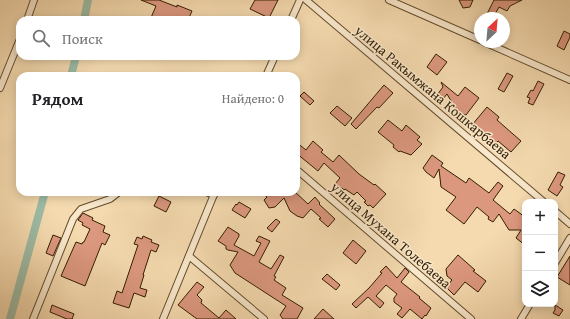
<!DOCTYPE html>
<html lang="ru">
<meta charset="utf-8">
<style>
:root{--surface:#fff;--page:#f6f6f6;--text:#202124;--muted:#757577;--line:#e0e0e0}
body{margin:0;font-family:"Gentium Book Plus",serif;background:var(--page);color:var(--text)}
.controls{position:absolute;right:12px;bottom:12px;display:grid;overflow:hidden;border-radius:8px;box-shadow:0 2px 10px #0003}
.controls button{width:36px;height:36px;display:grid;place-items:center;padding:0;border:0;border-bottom:1px solid var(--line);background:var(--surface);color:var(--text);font:20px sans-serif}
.compass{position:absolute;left:474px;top:12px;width:36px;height:36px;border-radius:50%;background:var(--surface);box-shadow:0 2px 10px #0003;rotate:26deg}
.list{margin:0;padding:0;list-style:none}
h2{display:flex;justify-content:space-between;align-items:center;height:52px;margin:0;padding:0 16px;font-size:17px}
h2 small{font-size:13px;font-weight:400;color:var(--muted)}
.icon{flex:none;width:22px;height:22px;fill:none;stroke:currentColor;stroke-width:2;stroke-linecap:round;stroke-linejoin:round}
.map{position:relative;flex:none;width:570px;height:319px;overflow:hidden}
.search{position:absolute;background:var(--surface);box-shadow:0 2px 10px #0003;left:16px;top:16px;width:284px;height:44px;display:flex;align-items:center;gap:10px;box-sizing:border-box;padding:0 14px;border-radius:12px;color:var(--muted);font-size:15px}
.panel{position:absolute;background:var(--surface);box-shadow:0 2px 10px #0003;left:16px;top:72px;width:284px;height:124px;border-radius:12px}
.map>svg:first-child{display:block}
</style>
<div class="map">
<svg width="570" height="319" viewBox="0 0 570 319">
<rect width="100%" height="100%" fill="#f5daaf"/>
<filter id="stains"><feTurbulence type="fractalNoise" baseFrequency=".005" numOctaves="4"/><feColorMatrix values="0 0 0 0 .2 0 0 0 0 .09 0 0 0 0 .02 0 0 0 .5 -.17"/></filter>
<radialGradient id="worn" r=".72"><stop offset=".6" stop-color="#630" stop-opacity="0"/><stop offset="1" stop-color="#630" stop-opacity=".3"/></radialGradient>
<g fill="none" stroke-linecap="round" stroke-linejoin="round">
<g stroke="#9dbba5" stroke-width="8">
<path d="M84,20L88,0"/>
<path d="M71,76L76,56"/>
<path d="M10,319L45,192"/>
</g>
</g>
<g fill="#dc987f" stroke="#341e00">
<path d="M141,0H159L177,7V5L192,11L188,20H150L156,6Z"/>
<path d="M255,0H278L269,18L250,9Z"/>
<path d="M459,0H473L470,7L463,8Z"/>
<path d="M494,0H522L510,6L507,11L499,7L493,18H485Z"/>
<path d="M564,31L570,34V37L564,50L557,46Z"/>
<path d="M436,54L447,62L437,75L427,67Z"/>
<path d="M507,73L513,76L504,92L498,89Z"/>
<path d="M538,81L544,84L533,105L528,103L530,98L527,97L531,90L533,91Z"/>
<path d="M441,82L458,96L465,87L479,98L466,115L458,113L447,94L443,99L437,95L443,87Z"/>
<path d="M384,85L393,93L379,108L377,107L356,129L351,124Z"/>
<path d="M304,92L314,101L310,105L300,96Z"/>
<path d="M337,106L352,118L345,126L330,113Z"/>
<path d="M487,107L499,117L497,120L521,141L511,152L498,141L492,148L486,143L489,140L472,125Z"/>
<path d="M388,120L402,131L406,125L420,137L417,140L422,144L411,155L400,151L399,152L393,147L394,145L378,132Z"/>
<path d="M313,141L323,150L321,152L333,162L339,155L359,174L374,185L375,184L386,194L373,208L370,205L368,206L364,202L366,201L357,192L354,195L345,189L344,190L342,188L340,189L335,184L340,178L324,163L318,171L296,153V142L306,150Z"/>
<path d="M432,155L443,163L441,166L466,183L469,178L489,193L498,182L503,186L493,200L510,214L514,209L525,217V245L516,238L521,230H509L499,214L493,222L488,219L489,217L477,207L464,224L446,210L456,197L441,187L439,169L434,178L426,172L423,168Z"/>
<path d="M558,172L565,175L560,185L563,187L557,196L548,190Z"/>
<path d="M261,192H295L308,204L315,197L320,203L319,204L335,219L328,227L319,219L321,218L311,209L303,218L297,216L290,211L284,198L275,207L269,208L264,200L267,197Z"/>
<path d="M159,196L171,202L166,212L154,206Z"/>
<path d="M239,202L251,209L245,218L232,210L236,204L237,205Z"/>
<path d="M83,213L93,218L92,220L105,226L103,232L110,235L105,245L102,243L85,286L61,276L76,242L82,244L83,242H84L90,229L82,225L83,223L78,220Z"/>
<path d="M276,219L280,222L272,232L267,228Z"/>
<path d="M228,227L239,234V236L234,245L254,256L261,243L256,241L259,236L270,241L259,262L271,269L280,255L284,257L274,276L276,277L274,280L286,288L282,295L303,308L297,319H283L280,315L286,306L235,273L230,265L238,252L228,250L226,249V246L218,241Z"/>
<path d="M53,235L61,238L53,256L46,253Z"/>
<path d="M143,236L152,240L151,242L159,245L156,252L151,250L143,275H144L140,288L147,290L145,297L134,293L129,308L113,303L117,291L122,293L138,245L134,244L137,237L142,239Z"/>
<path d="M353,240L366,251L356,264L343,253Z"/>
<path d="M458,255L475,270L473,271L486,281L478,292L465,282L454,295L446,287L452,280L447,276L446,269Z"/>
<path d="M570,256V285L557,277Z"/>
<path d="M386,266L397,278L405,268L409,272L401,282L420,297L419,298L431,308L426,316L425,315L422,319L410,309L402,318L397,314L402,308L394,302V298L397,294L386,285L376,296L384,303L380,308L368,297L356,308L352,304L369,288L382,273L380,272Z"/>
<path d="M327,274L340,285L336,290L322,279Z"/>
<path d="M197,282L204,287L197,295L202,300L201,303L219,318L226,310L236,319H197L178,305Z"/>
<path d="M52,305L74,314L72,319H67L50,312Z"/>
<path d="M555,305L563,310L559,316L553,313L555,310Z"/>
<path d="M323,309L334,319H314Z"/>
</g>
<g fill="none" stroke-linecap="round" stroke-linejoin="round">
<g stroke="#644d2c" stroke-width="8">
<g id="minor">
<path d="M306,0L544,202"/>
<path d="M389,0L480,40"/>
<path d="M27,20L34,0"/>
<path d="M291,20L300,0"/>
<path d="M484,42L570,80"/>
<path d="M266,76L275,56"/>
<path d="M0,88L20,39"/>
<path d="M296,169L471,319"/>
<path d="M206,192L214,195"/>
<path d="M555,211L570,224"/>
<path d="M189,256L264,319"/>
<path d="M555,263L570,238"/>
<path d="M33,319L73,219L81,209L110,199L119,192"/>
<path d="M163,319L215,192"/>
<path d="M521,319L530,304"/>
</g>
</g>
<use href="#minor" stroke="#f8e7cb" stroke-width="6"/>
</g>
<g text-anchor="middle" stroke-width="3" stroke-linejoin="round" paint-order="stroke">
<g font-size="14" fill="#341e00" stroke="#f8e7cb">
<text transform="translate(433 92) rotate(40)" y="5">улица Ракымжана Кошкарбаева</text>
<text transform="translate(391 235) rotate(41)" y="5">улица Мухана Толебаева</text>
</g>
</g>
<rect width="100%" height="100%" filter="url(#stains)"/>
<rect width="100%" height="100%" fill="url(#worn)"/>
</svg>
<div class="controls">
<button>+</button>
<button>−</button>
<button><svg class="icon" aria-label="layers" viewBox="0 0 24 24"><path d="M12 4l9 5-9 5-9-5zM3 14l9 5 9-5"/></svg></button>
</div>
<svg class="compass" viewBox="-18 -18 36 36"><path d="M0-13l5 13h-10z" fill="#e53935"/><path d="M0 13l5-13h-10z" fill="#757577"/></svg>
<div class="search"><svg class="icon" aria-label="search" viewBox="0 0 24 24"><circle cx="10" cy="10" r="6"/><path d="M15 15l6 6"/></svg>Поиск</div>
<section class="panel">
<h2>Рядом<small>Найдено: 0</small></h2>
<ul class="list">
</ul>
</section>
</div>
